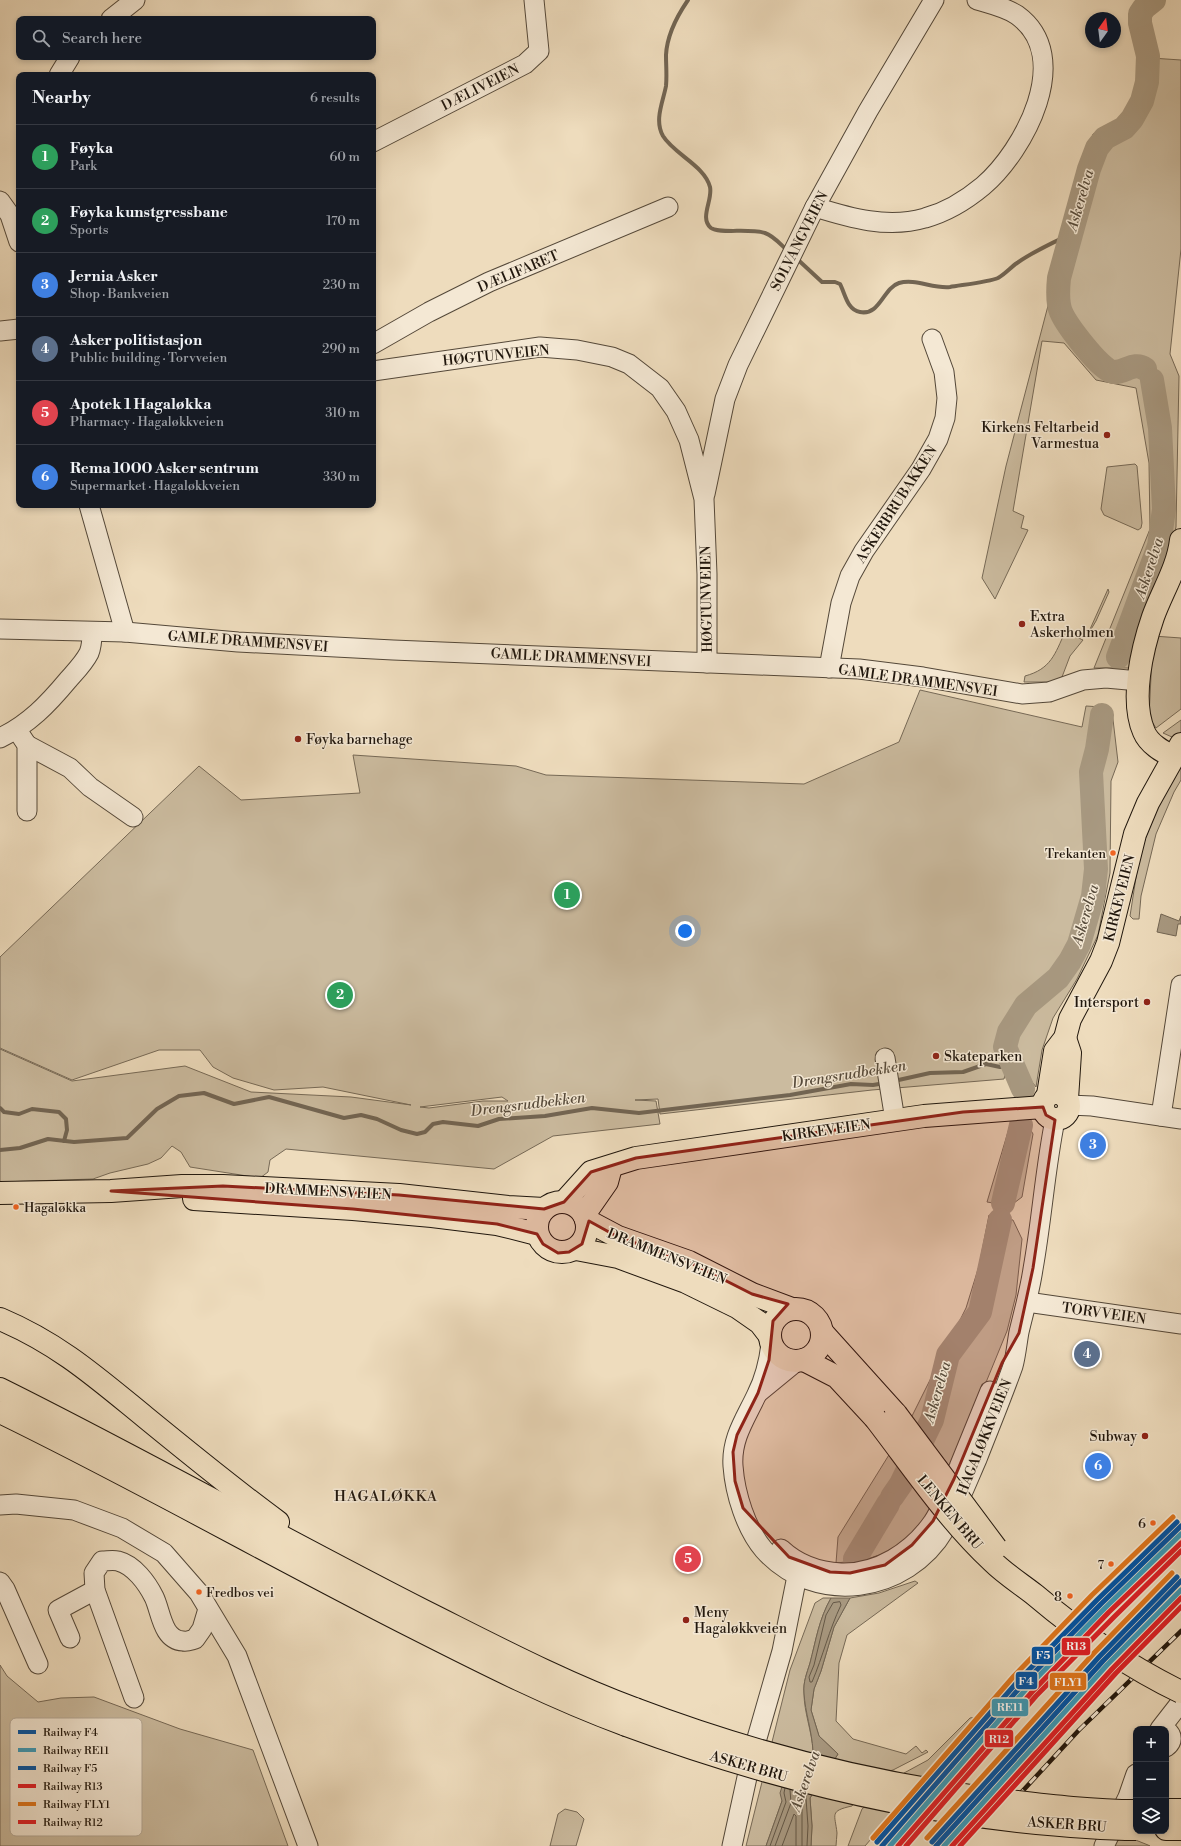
<!DOCTYPE html>
<meta charset="utf-8">
<style>
:root{--surface:#171b24;--page:#242831;--text:#f1f3f6;--muted:#9ea1a6;--line:#363941;--accent:#0b8043}
body{margin:0;font-family:"Libre Bodoni",serif;background:var(--page);color:var(--text)}
.controls{position:absolute;right:12px;bottom:12px;display:grid;overflow:hidden;border-radius:8px;box-shadow:0 2px 6px #0003}
.controls button{width:36px;height:36px;display:grid;place-items:center;padding:0;border:0;border-bottom:1px solid var(--line);background:var(--surface);color:var(--text);font:20px sans-serif}
.compass{position:absolute;left:1085px;top:12px;width:36px;height:36px;border-radius:50%;background:var(--surface);box-shadow:0 2px 6px #0003;rotate:14deg}
.you{position:absolute;left:685px;top:931px;width:14px;height:14px;margin:-10px;border:3px solid #fff;border-radius:50%;background:#1a73e8;box-shadow:0 0 0 6px #1a73e833}
.badge{display:grid;place-items:center;width:26px;height:26px;border-radius:50%;background:var(--accent);color:#fff;font-size:13px;font-weight:700}
.pin{position:absolute;translate:-50% -50%;border:2px solid #fff;box-shadow:0 1px 4px #0006}
.list{margin:0;padding:0;list-style:none}
h2{display:flex;justify-content:space-between;align-items:center;height:52px;margin:0;padding:0 16px;font-size:17px}
h2 small{font-size:13px;font-weight:400;color:var(--muted)}
.list li{display:grid;grid-template-columns:26px 1fr auto;gap:12px;align-items:center;box-sizing:border-box;height:64px;padding:0 16px;border-top:1px solid var(--line)}
.list b{display:block;font-size:15px;white-space:nowrap}
.list p{margin:0;font-size:13px;white-space:nowrap;color:var(--muted)}
.list em{font-size:13px;font-style:normal;color:var(--muted)}
.icon{flex:none;width:22px;height:22px;fill:none;stroke:currentColor;stroke-width:2;stroke-linecap:round;stroke-linejoin:round}
.map{position:relative;flex:none;width:1181px;height:1846px;overflow:hidden}
.search{position:absolute;background:var(--surface);box-shadow:0 2px 6px #0003;left:16px;top:16px;width:360px;height:44px;display:flex;align-items:center;gap:10px;box-sizing:border-box;padding:0 14px;border-radius:8px;color:var(--muted);font-size:15px}
.panel{position:absolute;background:var(--surface);box-shadow:0 2px 6px #0003;left:16px;top:72px;width:360px;height:436px;border-radius:8px}
.map>svg:first-child{display:block}
</style>
<div class="map">
<svg width="1181" height="1846" viewBox="0 0 1181 1846">
<rect width="100%" height="100%" fill="#eedcbd"/>
<filter id="stains"><feTurbulence type="fractalNoise" baseFrequency=".005" numOctaves="4"/><feColorMatrix values="0 0 0 0 .2 0 0 0 0 .09 0 0 0 0 .02 0 0 0 .5 -.17"/></filter>
<radialGradient id="worn" r=".72"><stop offset=".6" stop-color="#630" stop-opacity="0"/><stop offset="1" stop-color="#630" stop-opacity=".3"/></radialGradient>
<g fill="#cbbb9f" stroke="#766956" fill-rule="evenodd">
<path d="M1151,58L1181,60V249L1170,354L1179,376L1176,527L1167,564L1130,668H1094L1150,529L1149,463L1136,388L1096,380L1064,343L1042,341L1013,511L1024,516L1021,528L1028,530L995,599L982,578L1006,466L1093,134L1141,113Z"/>
<path d="M1135,464L1137,466L1142,523L1141,528L1138,530L1104,515L1101,509L1107,467Z"/>
<path d="M1108,589L1109,592L1096,621L1087,636Z"/>
<path d="M1065,632L1083,640L1070,656L1062,677L1051,682H1024L1025,676C1051,669 1055,654 1065,632Z"/>
<path d="M1153,636L1181,638V709L1156,728L1149,717Z"/>
<path d="M920,690L1082,727L1086,706L1102,707L1112,711L1118,762L1111,781L1110,873L1098,935L1077,979L1053,1018L1042,1050L1036,1087L1012,1056L1023,1003L1004,1079L872,1090L660,1114L658,1099L635,1100L656,1101L660,1124L553,1136L494,1169L286,1149L270,1160L268,1172L260,1178L190,1167L181,1152L172,1146L161,1158L148,1164L110,1173L93,1179L0,1182V1049L72,1081L185,1066L251,1092L351,1097L411,1105L323,1087L274,1090L233,1078L213,1067L200,1050H159L72,1080L0,1048V957L199,766L241,800L360,793L353,755L516,766L546,775L804,784L899,742ZM502,1097L508,1101H483L429,1108L420,1107Z"/>
<path d="M1181,720V736L1172,737L1163,733Z"/>
<path d="M1181,764V780L1174,792L1156,834L1141,896L1139,919H1133L1130,916L1139,858L1153,816Z"/>
<path d="M1010,1125H1021L1029,1127L1033,1134L1022,1197L1010,1206L987,1202Z"/>
<path d="M989,1215L1013,1220L1022,1239L1016,1295L1007,1331L951,1468L911,1418L966,1308L979,1266Z"/>
<path d="M892,1450L934,1503L913,1535L888,1552L865,1560L836,1563L838,1537Z"/>
<path d="M915,1581L918,1583L847,1635L839,1663L836,1721L853,1739L906,1754L916,1746L922,1753L926,1750L928,1752L893,1770L874,1775L863,1786L852,1806C829,1811 835,1814 837,1833C837,1837 836,1842 836,1846H811L812,1826L810,1798L838,1754L819,1736L811,1710L814,1689L821,1671L834,1627L850,1598L879,1593Z"/>
<path d="M823,1598H831C819,1619 816,1640 810,1663C807,1673 803,1682 804,1693C804,1713 812,1731 813,1751L810,1754L782,1801L766,1846H746L790,1670L815,1603Z"/>
<path d="M0,1665L7,1676L38,1702L61,1698L94,1697L180,1729L253,1750L288,1846H0Z"/>
<path d="M976,1717L865,1846H848L862,1809L904,1773L928,1760L970,1718Z"/>
<path d="M565,1809L577,1812L584,1819L576,1846H550L558,1814Z"/>
<path d="M1128,1837L1148,1845L1150,1846H1111L1115,1841Z"/>
</g>
<g fill="#a89981" stroke="#726553">
<path d="M1161,914L1179,921L1181,916V924H1178L1176,936L1157,932Z"/>
<path d="M831,1598H850L834,1627L821,1671L814,1689L811,1710L819,1736L838,1754L810,1798L812,1826L811,1846H766L782,1801L780,1793L794,1749L809,1754L813,1751C812,1731 805,1712 804,1693C803,1682 807,1673 810,1663C816,1640 819,1619 831,1598Z"/>
</g>
<g fill="none" stroke-linecap="round" stroke-linejoin="round">
<g stroke="#645847" stroke-width="1">
<path d="M840,1602L841,1605C829,1630 823,1656 812,1682H810L809,1677L814,1665L826,1615L833,1603Z"/>
<path d="M802,1793V1846"/>
<path d="M807,1794L806,1798L808,1826L807,1846"/>
<path d="M770,1846L786,1802L784,1793L785,1788"/>
<path d="M775,1846L791,1803L790,1790"/>
<path d="M782,1846L794,1814L796,1816V1846"/>
</g>
<g stroke="#726553" stroke-width="4">
<path d="M688,0C677,16 667,35 666,55C666,66 667,76 666,86C663,102 654,120 663,136C674,154 705,166 710,187C713,200 699,218 711,228C719,234 750,228 765,233C774,236 781,245 788,251"/>
<path d="M795,257L822,282H835L840,284C845,293 847,310 860,312C880,316 883,288 899,283C915,278 933,289 950,287C961,285 989,282 998,278C1005,274 1011,267 1017,263C1034,251 1052,243 1071,234"/>
<path d="M894,1081L930,1073L963,1072L986,1064L1000,1067L1012,1064"/>
<path d="M0,1108L4,1112L19,1114L32,1109L59,1112L66,1119L67,1130L64,1141"/>
<path d="M0,1150L20,1148L48,1139L74,1142L127,1138L157,1109L179,1096L204,1093L234,1104L269,1097L344,1118L361,1115L377,1119L401,1130L417,1134L425,1132L433,1124L443,1122L478,1126L499,1119L545,1116L592,1108L639,1113L790,1095L851,1084L873,1085L885,1083"/>
</g>
<g stroke="#a89981" stroke-width="24">
<path d="M1145,369C1134,361 1125,373 1113,372C1100,370 1066,324 1061,312C1057,302 1058,288 1059,278L1089,169L1097,148L1105,138L1124,128L1132,119L1142,101L1147,82L1148,56L1140,23V14L1144,8L1154,0"/>
<path d="M1118,657L1159,546L1164,509L1160,428L1152,380"/>
<path d="M1023,1089L1005,1047L1009,1032L1026,1005L1058,978L1070,961L1079,944L1093,896L1096,869L1091,772L1097,749L1102,715"/>
<path d="M1003,1203L1021,1125"/>
<path d="M892,1497L901,1484L932,1420L948,1355L980,1312L1000,1220"/>
<path d="M855,1559L888,1504"/>
</g>
<g stroke="#544839" stroke-width="21">
<g id="minor">
<path d="M111,19L135,0"/>
<path d="M59,75L70,57"/>
<path d="M373,142L525,64L539,51L534,0"/>
<path d="M0,201L10,215L19,242"/>
<path d="M815,207C850,218 888,229 925,218C947,212 965,201 983,186C1024,151 1075,57 1017,15C1005,7 990,4 977,0"/>
<path d="M0,331L19,329"/>
<path d="M373,344L429,312L489,282L668,207"/>
<path d="M373,371L540,347L577,350L612,357L629,364L660,388L676,411L689,440L704,499L707,574V663"/>
<path d="M705,494L725,399L738,365L815,207L868,111L934,0"/>
<path d="M89,505L125,632"/>
<path d="M0,629L125,632L238,642L393,650L859,669L923,677L1022,694L1049,692L1083,680L1106,678L1139,681"/>
<path d="M829,668L841,603L850,576L864,551L921,469L938,439L945,418L947,398L944,372L932,339"/>
<path d="M21,736L27,745V811"/>
<path d="M0,738C29,724 48,704 68,680C75,672 84,663 89,653C92,646 92,639 92,632"/>
<path d="M27,745L70,768L90,787L133,817"/>
<path d="M885,1058L895,1120"/>
<path d="M1069,1105L1092,1106L1181,1119"/>
<path d="M1161,1116L1181,985"/>
<path d="M1027,1302L1181,1324"/>
<path d="M771,1344C769,1361 765,1378 757,1394C746,1418 731,1438 733,1466C735,1494 746,1529 764,1550C815,1607 907,1594 945,1529C957,1507 967,1482 977,1459C989,1428 1002,1397 1013,1366C1016,1355 1017,1343 1019,1332C1024,1311 1030,1290 1033,1269C1042,1219 1045,1169 1055,1120"/>
<path d="M758,1393L797,1361"/>
<path d="M0,1505L16,1504L74,1510L122,1528L164,1553L199,1593L237,1656L308,1846"/>
<path d="M781,1549C797,1564 819,1572 841,1573C878,1574 912,1552 933,1522C944,1505 951,1485 959,1467C969,1442 980,1416 990,1391"/>
<path d="M0,1582L5,1589L38,1664"/>
<path d="M70,1638L58,1610L95,1590"/>
<path d="M134,1698L95,1590L94,1573L102,1561C107,1561 113,1560 118,1561C134,1565 147,1583 154,1597C161,1611 162,1640 183,1641C187,1642 191,1640 195,1639L202,1629L208,1609"/>
<path d="M1160,1729L1181,1702"/>
<path d="M1166,1730C1173,1735 1173,1742 1166,1747"/>
<path d="M732,1846L751,1759L782,1651L797,1576L807,1568"/>
<path d="M1104,1846L1128,1797L1136,1774"/>
</g>
</g>
<g stroke="#21170d" stroke-width="24">
<g id="major">
<path d="M1173,757C1162,751 1149,744 1144,732C1130,700 1142,649 1153,617C1162,592 1178,567 1181,540"/>
<path d="M1065,1038L1070,1053L1067,1099"/>
<circle cx="1056" cy="1106" r="13"/>
<path d="M1048,1095L1055,1051L1065,1038L1070,1019L1101,961L1108,943L1135,834L1148,803L1181,744"/>
<path d="M0,1193L111,1191L182,1186H223L399,1195L508,1207L544,1209"/>
<path d="M194,1199L353,1209L432,1216L497,1224L537,1234"/>
<circle cx="562" cy="1227" r="25"/>
<path d="M564,1202L591,1172L636,1158L924,1116L1043,1107"/>
<path d="M584,1215L607,1182L611,1167"/>
<path d="M586,1220L618,1237L689,1262L752,1294L792,1309"/>
<path d="M576,1249L618,1257L686,1282L737,1307L760,1323L770,1336"/>
<circle cx="796" cy="1335" r="26"/>
<path d="M823,1333L896,1414"/>
<path d="M804,1360L837,1377L875,1418"/>
</g>
</g>
<g stroke="#21170d" stroke-width="24">
<g id="highway">
<path d="M0,1319C59,1344 96,1377 145,1417C189,1453 233,1489 278,1522"/>
<path d="M0,1389C143,1460 282,1539 424,1611C494,1646 562,1682 635,1709"/>
<path d="M0,1412C140,1480 276,1558 415,1628C484,1663 553,1698 626,1725"/>
<path d="M1166,1810H1181"/>
<path d="M1166,1829H1181"/>
</g>
</g>
<use href="#minor" stroke="#f4e8d4" stroke-width="19"/>
<use href="#major" stroke="#eedcbd" stroke-width="22"/>
<use href="#highway" stroke="#eedcbd" stroke-width="22"/>
<g stroke="#21170d" stroke-width="4.5">
<g id="rail">
<path d="M993,1823L1079,1730L1181,1631"/>
<path d="M953,1846L987,1808"/>
</g>
</g>
<use href="#rail" stroke="#f4e8d4" stroke-width="3" stroke-dasharray="9" stroke-linecap="butt"/>
<g stroke="#21170d" stroke-width="24" stroke-linecap="butt">
<g id="major-bridge">
<path d="M896,1414L996,1548"/>
<path d="M875,1418C912,1466 948,1520 992,1561C1005,1574 1021,1584 1035,1595C1080,1633 1127,1666 1181,1692"/>
</g>
</g>
<g stroke="#21170d" stroke-width="24" stroke-linecap="butt">
<g id="highway-bridge">
<path d="M635,1709C756,1755 881,1786 1009,1801C1051,1806 1094,1811 1136,1811"/>
<path d="M626,1725C753,1772 883,1806 1018,1821C1057,1825 1097,1829 1136,1829"/>
</g>
</g>
<use href="#major-bridge" stroke="#eedcbd" stroke-width="22"/>
<use href="#highway-bridge" stroke="#eedcbd" stroke-width="22"/>
<g stroke="#f4e8d4" stroke-width="8">
<g id="rail-1">
<path d="M882,1846L1023,1684L1101,1604L1181,1526"/>
<path d="M936,1846L1103,1661L1181,1581"/>
</g>
</g>
<g stroke="#f4e8d4" stroke-width="8">
<g id="rail-2">
<path d="M890,1846L1027,1688L1105,1608L1181,1534"/>
<path d="M944,1846L1107,1665L1181,1590"/>
</g>
</g>
<g stroke="#f4e8d4" stroke-width="8">
<g id="rail-3">
<path d="M877,1842L1019,1680L1097,1600L1177,1522"/>
<path d="M932,1842L1099,1657L1177,1577"/>
</g>
</g>
<g stroke="#f4e8d4" stroke-width="8">
<g id="rail-4">
<path d="M898,1846L1032,1692L1109,1612L1181,1543"/>
<path d="M952,1846L1112,1669L1181,1598"/>
</g>
</g>
<g stroke="#f4e8d4" stroke-width="8">
<g id="rail-5">
<path d="M873,1838L1014,1676L1092,1595L1173,1517"/>
<path d="M927,1838L1094,1653L1172,1573"/>
</g>
</g>
<g stroke="#f4e8d4" stroke-width="8">
<g id="rail-6">
<path d="M906,1846L1036,1696L1114,1617L1181,1551"/>
<path d="M960,1846L1116,1673L1181,1607"/>
</g>
</g>
<use href="#rail-1" stroke="#0054a6" stroke-width="5"/>
<use href="#rail-2" stroke="#3b9cbb" stroke-width="5"/>
<use href="#rail-3" stroke="#0054a6" stroke-width="5"/>
<use href="#rail-4" stroke="#df2027" stroke-width="5"/>
<use href="#rail-5" stroke="#e0771e" stroke-width="5"/>
<use href="#rail-6" stroke="#df2027" stroke-width="5"/>
</g>
<path fill="#8f2418" fill-opacity="0.2" stroke="#8f2418" stroke-width="3" stroke-linejoin="round" d="M1043,1107L1046,1115L1055,1120L1033,1268L1019,1333L1002,1363L954,1479L933,1521L912,1545L885,1565L850,1573L830,1572L789,1557L743,1508L735,1481L733,1452L737,1435L758,1393L769,1360L773,1321L788,1304L752,1294L689,1262L618,1237L589,1221L582,1244L569,1252L558,1253L543,1244L537,1234L497,1224L353,1209L111,1191L223,1186L399,1195L544,1209L564,1202L591,1172L636,1158L963,1112Z"/>
<g fill="#8f2418" stroke="#f4e8d4" stroke-width="1.5">
<circle cx="1107" cy="435" r="4"/>
<circle cx="1022" cy="624" r="4"/>
<circle cx="298" cy="739" r="4"/>
<circle cx="1147" cy="1002" r="4"/>
<circle cx="936" cy="1056" r="4"/>
<circle cx="1145" cy="1436" r="4"/>
<circle cx="686" cy="1620" r="4"/>
</g>
<g fill="#f26522" stroke="#f4e8d4" stroke-width="1.5">
<circle cx="1113" cy="853" r="3.5"/>
<circle cx="16" cy="1207" r="3.5"/>
<circle cx="1153" cy="1523" r="3.5"/>
<circle cx="1111" cy="1564" r="3.5"/>
<circle cx="199" cy="1592" r="3.5"/>
<circle cx="1070" cy="1596" r="3.5"/>
</g>
<g text-anchor="middle" stroke-width="3" stroke-linejoin="round" paint-order="stroke">
<g font-size="13" fill="#21170d" stroke="#f4e8d4" text-anchor="end">
<text x="1106" y="858">Trekanten</text>
<text x="24" y="1212" text-anchor="start">Hagaløkka</text>
<text x="1146" y="1528">6</text>
<text x="1104" y="1569">7</text>
<text x="206" y="1597" text-anchor="start">Fredbos vei</text>
<text x="1062" y="1601">8</text>
</g>
<g font-size="14" fill="#21170d" stroke="#f4e8d4">
<text transform="translate(480 87) rotate(-27)" y="5">DÆLIVEIEN</text>
<text transform="translate(799 241) rotate(-63)" y="5">SOLVANGVEIEN</text>
<text transform="translate(518 271) rotate(-23)" y="5">DÆLIFARET</text>
<text transform="translate(496 355) rotate(-6)" y="5">HØGTUNVEIEN</text>
<text transform="translate(896 504) rotate(-57)" y="5">ASKERBRUBAKKEN</text>
<text transform="translate(706 599) rotate(-91)" y="5">HØGTUNVEIEN</text>
<text transform="translate(248 641) rotate(4)" y="5">GAMLE DRAMMENSVEI</text>
<text transform="translate(571 657) rotate(3)" y="5">GAMLE DRAMMENSVEI</text>
<text transform="translate(918 680) rotate(8)" y="5">GAMLE DRAMMENSVEI</text>
<text transform="translate(1119 898) rotate(-76)" y="5">KIRKEVEIEN</text>
<text transform="translate(826 1130) rotate(-8)" y="5">KIRKEVEIEN</text>
<text transform="translate(328 1191) rotate(3)" y="5">DRAMMENSVEIEN</text>
<text transform="translate(667 1256) rotate(22)" y="5">DRAMMENSVEIEN</text>
<text transform="translate(1104 1313) rotate(8)" y="5">TORVVEIEN</text>
<text transform="translate(984 1437) rotate(-68)" y="5">HAGALØKKVEIEN</text>
<text transform="translate(950 1512) rotate(50)" y="5">LENKEN BRU</text>
<text transform="translate(749 1766) rotate(16)" y="5">ASKER BRU</text>
<text transform="translate(1067 1824) rotate(4)" y="5">ASKER BRU</text>
</g>
<g font-size="14" fill="#21170d" stroke="#f4e8d4" text-anchor="start">
<text x="1099" y="432" text-anchor="end">Kirkens Feltarbeid<tspan x="1099" dy="16">Varmestua</tspan></text>
<text x="1030" y="621">Extra<tspan x="1030" dy="16">Askerholmen</tspan></text>
<text x="306" y="744">Føyka barnehage</text>
<text x="1139" y="1007" text-anchor="end">Intersport</text>
<text x="944" y="1061">Skateparken</text>
<text x="1137" y="1441" text-anchor="end">Subway</text>
<text x="694" y="1617">Meny<tspan x="694" dy="16">Hagaløkkveien</tspan></text>
</g>
<g font-size="15" font-style="italic" fill="#574b3b" stroke="#f4e8d4">
<text transform="translate(1080 200) rotate(-74)" y="5">Askerelva</text>
<text transform="translate(1149 568) rotate(-72)" y="5">Askerelva</text>
<text transform="translate(1085 915) rotate(-74)" y="5">Askerelva</text>
<text transform="translate(849 1074) rotate(-9)" y="5">Drengsrudbekken</text>
<text transform="translate(528 1104) rotate(-7)" y="5">Drengsrudbekken</text>
<text transform="translate(937 1392) rotate(-74)" y="5">Askerelva</text>
<text transform="translate(805 1781) rotate(-71)" y="5">Askerelva</text>
</g>
<g font-size="15" letter-spacing="1" fill="#21170d" stroke="#f4e8d4">
<text x="386" y="1501">HAGALØKKA</text>
</g>
</g>
<rect x="10" y="1718" width="132" height="118" rx="6" fill="#f4e8d4" stroke="#b5a998" stroke-width="1"/>
<rect x="18" y="1730" width="18" height="4" fill="#0054a6"/>
<rect x="18" y="1748" width="18" height="4" fill="#3b9cbb"/>
<rect x="18" y="1766" width="18" height="4" fill="#0054a6"/>
<rect x="18" y="1784" width="18" height="4" fill="#df2027"/>
<rect x="18" y="1802" width="18" height="4" fill="#e0771e"/>
<rect x="18" y="1820" width="18" height="4" fill="#df2027"/>
<g font-size="11" fill="#21170d">
<text x="43" y="1736">Railway F4</text>
<text x="43" y="1754">Railway RE11</text>
<text x="43" y="1772">Railway F5</text>
<text x="43" y="1790">Railway R13</text>
<text x="43" y="1808">Railway FLY1</text>
<text x="43" y="1826">Railway R12</text>
</g>
<g stroke="#f4e8d4" stroke-width="1.5">
<rect x="1061" y="1637" width="30" height="19" rx="4" fill="#df2027"/>
<rect x="1031" y="1646" width="23" height="19" rx="4" fill="#0054a6"/>
<rect x="1015" y="1671" width="23" height="19" rx="4" fill="#0054a6"/>
<rect x="1049" y="1672" width="38" height="19" rx="4" fill="#e0771e"/>
<rect x="991" y="1698" width="38" height="19" rx="4" fill="#3b9cbb"/>
<rect x="984" y="1729" width="30" height="19" rx="4" fill="#df2027"/>
</g>
<g font-size="11" text-anchor="middle" font-weight="bold" fill="#fff">
<text x="1076" y="1650">R13</text>
<text x="1043" y="1659">F5</text>
<text x="1026" y="1685">F4</text>
<text x="1068" y="1686">FLY1</text>
<text x="1010" y="1711">RE11</text>
<text x="999" y="1743">R12</text>
</g>
<rect width="100%" height="100%" filter="url(#stains)"/>
<rect width="100%" height="100%" fill="url(#worn)"/>
</svg>
<div class="controls">
<button>+</button>
<button>−</button>
<button><svg class="icon" aria-label="layers" viewBox="0 0 24 24"><path d="M12 4l9 5-9 5-9-5zM3 14l9 5 9-5"/></svg></button>
</div>
<svg class="compass" viewBox="-18 -18 36 36"><path d="M0-13l5 13h-10z" fill="#e53935"/><path d="M0 13l5-13h-10z" fill="#9ea1a6"/></svg>
<div class="you"></div>
<div class="pin badge" style="left:567px;top:895px;background:#2e9e5b">1</div>
<div class="pin badge" style="left:340px;top:995px;background:#2e9e5b">2</div>
<div class="pin badge" style="left:1093px;top:1145px;background:#3f7fe0">3</div>
<div class="pin badge" style="left:1087px;top:1354px;background:#5c6f8a">4</div>
<div class="pin badge" style="left:688px;top:1559px;background:#e0444e">5</div>
<div class="pin badge" style="left:1098px;top:1466px;background:#3f7fe0">6</div>
<div class="search"><svg class="icon" aria-label="search" viewBox="0 0 24 24"><circle cx="10" cy="10" r="6"/><path d="M15 15l6 6"/></svg>Search here</div>
<section class="panel">
<h2>Nearby<small>6 results</small></h2>
<ul class="list">
<li><span class="badge" style="background:#2e9e5b">1</span><div><b>Føyka</b><p>Park</p></div><em>60 m</em></li>
<li><span class="badge" style="background:#2e9e5b">2</span><div><b>Føyka kunstgressbane</b><p>Sports</p></div><em>170 m</em></li>
<li><span class="badge" style="background:#3f7fe0">3</span><div><b>Jernia Asker</b><p>Shop · Bankveien</p></div><em>230 m</em></li>
<li><span class="badge" style="background:#5c6f8a">4</span><div><b>Asker politistasjon</b><p>Public building · Torvveien</p></div><em>290 m</em></li>
<li><span class="badge" style="background:#e0444e">5</span><div><b>Apotek 1 Hagaløkka</b><p>Pharmacy · Hagaløkkveien</p></div><em>310 m</em></li>
<li><span class="badge" style="background:#3f7fe0">6</span><div><b>Rema 1000 Asker sentrum</b><p>Supermarket · Hagaløkkveien</p></div><em>330 m</em></li>
</ul>
</section>
</div>
